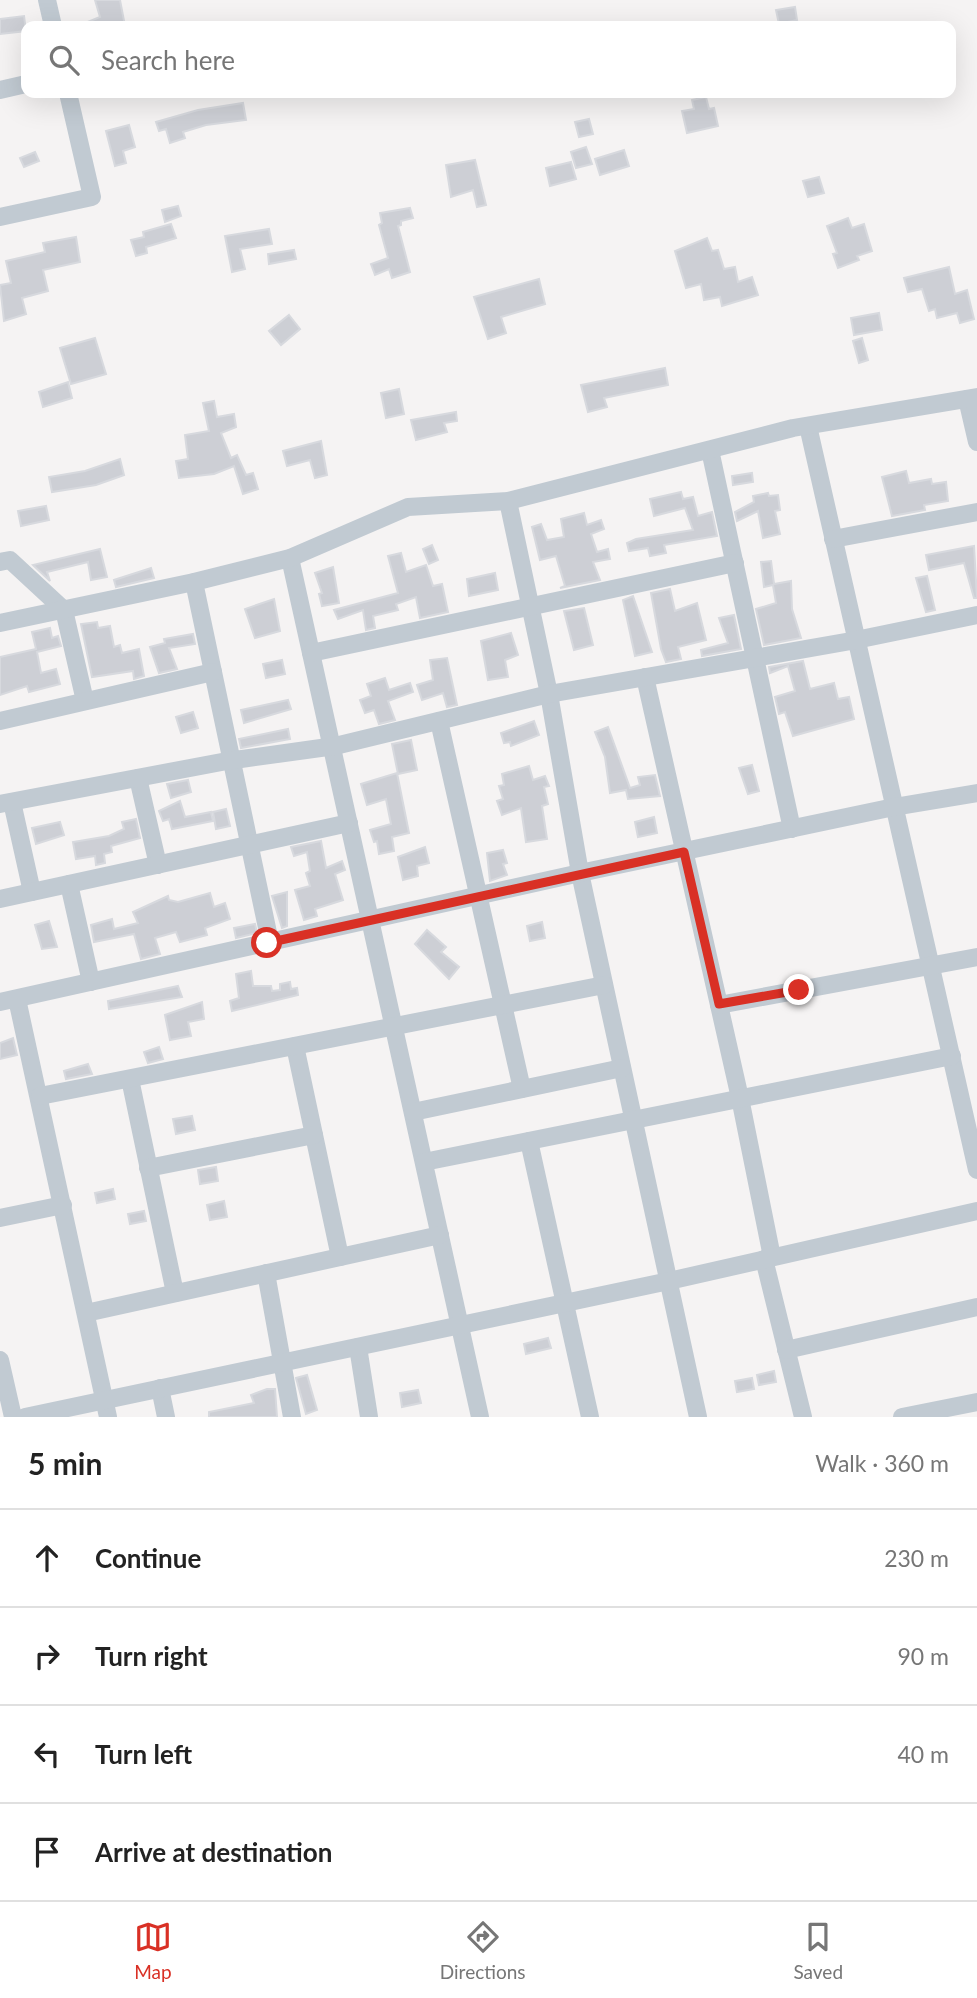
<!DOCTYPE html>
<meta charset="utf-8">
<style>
:root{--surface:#fff;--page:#f6f6f6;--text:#222;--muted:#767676;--line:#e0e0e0;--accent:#d93025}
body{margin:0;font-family:Lato,sans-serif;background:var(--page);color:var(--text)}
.stop{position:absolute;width:21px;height:21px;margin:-16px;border:5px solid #d93025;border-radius:50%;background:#fff}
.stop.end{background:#d93025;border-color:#fff;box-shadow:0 2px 7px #0008}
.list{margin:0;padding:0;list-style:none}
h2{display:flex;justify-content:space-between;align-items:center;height:91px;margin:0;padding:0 28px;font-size:30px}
h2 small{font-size:23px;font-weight:400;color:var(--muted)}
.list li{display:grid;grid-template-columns:46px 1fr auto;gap:21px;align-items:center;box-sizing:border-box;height:98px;padding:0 28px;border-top:2px solid var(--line)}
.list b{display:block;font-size:26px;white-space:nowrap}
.list em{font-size:23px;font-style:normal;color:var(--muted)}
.icon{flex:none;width:38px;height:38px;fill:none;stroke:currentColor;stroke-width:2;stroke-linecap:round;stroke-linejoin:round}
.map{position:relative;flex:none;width:977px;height:1417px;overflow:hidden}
.search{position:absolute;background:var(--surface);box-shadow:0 7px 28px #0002;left:21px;right:21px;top:21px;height:77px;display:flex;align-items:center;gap:18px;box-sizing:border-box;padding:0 24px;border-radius:14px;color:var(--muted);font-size:26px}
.sheet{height:483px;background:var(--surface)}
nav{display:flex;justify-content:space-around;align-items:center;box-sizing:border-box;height:98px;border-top:2px solid var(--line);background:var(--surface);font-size:19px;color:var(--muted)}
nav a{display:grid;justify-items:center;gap:4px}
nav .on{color:var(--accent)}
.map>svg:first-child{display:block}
</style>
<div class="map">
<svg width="977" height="1417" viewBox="0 0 977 1417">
<rect width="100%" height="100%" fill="#f5f3f3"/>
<g fill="#cdcfd5" stroke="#d7d9de" stroke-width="2">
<path d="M95,0H120L125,26H78L100,17Z"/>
<path d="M795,7L797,20L779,24L776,10Z"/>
<path d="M24,16L26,31L0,34V19Z"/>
<path d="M706,97L709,109L714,108L718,126L687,133L682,111L694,109L692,100Z"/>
<path d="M243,103L246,120L206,125L183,132L185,138L170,143L166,129L159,131L156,122L198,110Z"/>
<path d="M589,119L593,134L579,137L575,122Z"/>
<path d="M129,125L135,147L123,151L126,163L115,166L106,131Z"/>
<path d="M586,147L592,164L576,168L571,152Z"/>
<path d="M624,150L629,166L600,175L595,159Z"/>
<path d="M35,152L39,161L24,167L20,158Z"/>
<path d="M475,160L486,205L477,207L473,190L451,197L446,165Z"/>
<path d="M571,162L576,179L550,186L546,168Z"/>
<path d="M819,177L824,193L808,197L803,181Z"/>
<path d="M178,206L181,216L165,222L162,210Z"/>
<path d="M410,208L413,218L401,221V225L398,226L410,272L392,278L389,269L375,275L371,264L388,258L379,225L382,223L380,213Z"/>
<path d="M848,218L852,228L864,224L872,251L857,256L859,260L838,268L833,254L837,253L827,226Z"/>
<path d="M171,224L176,238L146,247L147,253L136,256L131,240L144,237L143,232Z"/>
<path d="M269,229L272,244L240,249L245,269L232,272L225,236Z"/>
<path d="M76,237L80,262L43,270L48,291L22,298L26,314L4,321L0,285L11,283L6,261L45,252L43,243Z"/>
<path d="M707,238L712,251L718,250L724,269L735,267L738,282L752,277L758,295L722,306L720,297L704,300L701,284L686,288L675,251Z"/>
<path d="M294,250L296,259L269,264L268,254Z"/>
<path d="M949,267L955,294L967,290L974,319L960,323L957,313L937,318L935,309L929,311L922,289L908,292L904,278Z"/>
<path d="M539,279L545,304L501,317L506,333L488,339L474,297Z"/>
<path d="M879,313L882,330L854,335L851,318Z"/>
<path d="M289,315L300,329L281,345L269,331Z"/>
<path d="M95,338L106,374L71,384L60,348Z"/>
<path d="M862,338L868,360L859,363L853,341Z"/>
<path d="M665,368L668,385L604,398L607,407L588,412L581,385Z"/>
<path d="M68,382L72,398L43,407L39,392Z"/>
<path d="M399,389L404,414L386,418L381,393Z"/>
<path d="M214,401L217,417L234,414L236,427L221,433L231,458L237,455L246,475L253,473L258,489L243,494L234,466L214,474L179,478L176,461L188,459L185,435L209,431L203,403Z"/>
<path d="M456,412L457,421L444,423L447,432L416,440L411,420Z"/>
<path d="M321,441L327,475L315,478L310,460L287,466L283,451Z"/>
<path d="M120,459L124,475L96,485L52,492L49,477L85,471Z"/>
<path d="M906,471L909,483L931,479L932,484L946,482L948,501L924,505L925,510L892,516L882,477Z"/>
<path d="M752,473L753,482L733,485L732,476Z"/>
<path d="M681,492L683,499L693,497L698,516L712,512L717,536L664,545L666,553L650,556L648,548L629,551L627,543L636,539L693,530L685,508L654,516L650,499Z"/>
<path d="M768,493L769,496L778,495L780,510L775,511L780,534L763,538L758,511L737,521L735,512L754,502L753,496Z"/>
<path d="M46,506L49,520L21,526L18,511Z"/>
<path d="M584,513L587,525L601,520L604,529L591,534L597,552L608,549L610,559L593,562L600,580L560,588L565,586L556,556L540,560L532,527L541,524L547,540L564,537L561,519Z"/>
<path d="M432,545L438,560L429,564L423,549Z"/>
<path d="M974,546L977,598H974L964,563L929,570L926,555Z"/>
<path d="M100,549L107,577L91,580L88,562L47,572L50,581L33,565Z"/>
<path d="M401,553L406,572L426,565L433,586L442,584L448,612L420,618L416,597L396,604L398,610L373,616L375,628L366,630L363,610L338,619L334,610L398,593L388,556Z"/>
<path d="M771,561L774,584L791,581L792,609L801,638L764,645L756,609L776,603L773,585L764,587L761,562Z"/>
<path d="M333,567L339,603L322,606L319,594L322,593L315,573Z"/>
<path d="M151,568L154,578L116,587L114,580Z"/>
<path d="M495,573L498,590L469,596L467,579Z"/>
<path d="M927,576L935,610L926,612L916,578Z"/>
<path d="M670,589L675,611L697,603L706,640L678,647L681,659L666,662L661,649L651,593Z"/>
<path d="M633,596L652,652L635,656L623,600Z"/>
<path d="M274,599L280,631L255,638L245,609Z"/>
<path d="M584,608L593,645L574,650L564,611Z"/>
<path d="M734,615L741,649L702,656L701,650L728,643L719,618Z"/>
<path d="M97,622L98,628L110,626L114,647L120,645L122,653L139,649L144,676L134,679L133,671L92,677L81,624Z"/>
<path d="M50,628L52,638L58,636L61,646L37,652L41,673L56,669L60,684L29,692L27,686L0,695V657L36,649L32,632Z"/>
<path d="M511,633L518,655L505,660L508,677L488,680L481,641Z"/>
<path d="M193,634L195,644L169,648L177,669L159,673L150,647L165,643L164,639Z"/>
<path d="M447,658L457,705L447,707L443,693L422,700L417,685L433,680L430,660Z"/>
<path d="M282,660L285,674L266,678L263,664Z"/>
<path d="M803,661L810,689L834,683L838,699L849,697L854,719L793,736L785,712L779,714L775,697L795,691L788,666L770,673L769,667Z"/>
<path d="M385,678L389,690L410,683L413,692L388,701L395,720L379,724L374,710L365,713L360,700L371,696L367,684Z"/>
<path d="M288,700L291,709L244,723L241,710Z"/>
<path d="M193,712L198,728L181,733L176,717Z"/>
<path d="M534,721L539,735L511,746L510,742L504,743L501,733Z"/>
<path d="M608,727L630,788L640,785L638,777L655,775L660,796L628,799L626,790L610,793L605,757L595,732Z"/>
<path d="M288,729L290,739L241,748L239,739Z"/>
<path d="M411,740L417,770L398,774L392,744Z"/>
<path d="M752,765L759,791L748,794L739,768Z"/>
<path d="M529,766L533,780L545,776L549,786L544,787L548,804L542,806L547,839L526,842L521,808L502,815L497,801L503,799L499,786L504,785L502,774Z"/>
<path d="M397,773L409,833L392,837L394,851L379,854L377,841L374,842L370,830L391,824L386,799L367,805L361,784Z"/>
<path d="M188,780L191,792L171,798L167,784Z"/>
<path d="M180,801L185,817L211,812L213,821L172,829L169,819L163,821L159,811Z"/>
<path d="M226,809L230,826L216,829L213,812Z"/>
<path d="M654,817L657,833L638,837L635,822Z"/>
<path d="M136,819L140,838L111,846L112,852L104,854L105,863L96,865L95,856L76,859L73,842L109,836L124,829L122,822Z"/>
<path d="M60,822L64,835L36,844L32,828Z"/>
<path d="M321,841L326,868L342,861L345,870L335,874L343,900L315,909L317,916L304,920L295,890L310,886L306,873L310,871L307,852L294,856L291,847Z"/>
<path d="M425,847L429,863L417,866L418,876L403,880L398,857Z"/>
<path d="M503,850L507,863L503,864L507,875L490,881L487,853Z"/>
<path d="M287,892V926L282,928L272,896Z"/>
<path d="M210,893L214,907L225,903L230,919L205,928L207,935L180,942L176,932L155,938L160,954L141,959L134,934L94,942L91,925L112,919L114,929L138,923L133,912L168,896L169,900L178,902Z"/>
<path d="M49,921L57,947L42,949L35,925Z"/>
<path d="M542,922L545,938L530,941L527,926Z"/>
<path d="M255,924L257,933L236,938L234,928Z"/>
<path d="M427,930L446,947L441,952L459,967L449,979L415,944Z"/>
<path d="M251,971L253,986H271L272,991L280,990V984L290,982L291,989L297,988L298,995L232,1011L230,1001L239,998L236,974Z"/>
<path d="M178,986L182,997L109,1009L108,1001Z"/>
<path d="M202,1002L204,1019L188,1022L191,1036L170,1040L165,1015Z"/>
<path d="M13,1038L17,1055L0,1059V1043Z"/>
<path d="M159,1047L163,1059L148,1063L144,1052Z"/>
<path d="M88,1064L92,1074L66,1079L64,1071Z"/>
<path d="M192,1116L195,1130L176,1134L173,1119Z"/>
<path d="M216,1167L218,1181L200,1184L198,1170Z"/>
<path d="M113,1189L115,1199L97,1203L95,1193Z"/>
<path d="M224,1201L227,1217L210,1220L207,1205Z"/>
<path d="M144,1211L146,1221L130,1224L128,1214Z"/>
<path d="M548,1338L551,1348L526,1354L524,1344Z"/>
<path d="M774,1371L776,1382L759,1385L757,1375Z"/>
<path d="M307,1375L317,1410L306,1414L296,1378Z"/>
<path d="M752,1378L754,1389L737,1392L735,1381Z"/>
<path d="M267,1389H275L277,1417H209V1412L254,1403L251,1395Z"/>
<path d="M418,1390L421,1403L402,1407L400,1393Z"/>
</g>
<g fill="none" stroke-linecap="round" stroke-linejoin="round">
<g stroke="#c1cad2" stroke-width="18">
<path d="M47,0L53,26"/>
<path d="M0,90L26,84"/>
<path d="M0,217L92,197L68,93"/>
<path d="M967,399L977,442"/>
<path d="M808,426L977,1170"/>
<path d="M710,450L792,829"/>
<path d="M508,501L549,694L580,873L698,1417"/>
<path d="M833,539L977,512"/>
<path d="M290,558L480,1417"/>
<path d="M0,562L10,560L64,610L85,701"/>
<path d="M194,582L270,942"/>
<path d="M0,623L194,582L290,558L408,507L508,501L793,428L977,397"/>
<path d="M311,653L735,563"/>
<path d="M645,677L740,1098L772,1257"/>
<path d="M0,721L213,672"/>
<path d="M439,721L522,1089"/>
<path d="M138,778L158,865"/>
<path d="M12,802L32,892"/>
<path d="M0,804L227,761L335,746L549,694L851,641L977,615"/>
<path d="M69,884L91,982"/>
<path d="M0,899L349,823"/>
<path d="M17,999L108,1417"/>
<path d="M0,1002L580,873L894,807L977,793"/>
<path d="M719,1005L977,957"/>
<path d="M295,1046L340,1257"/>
<path d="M130,1079L175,1293"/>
<path d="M40,1096L604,985"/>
<path d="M413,1112L622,1068"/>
<path d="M529,1141L590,1417"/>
<path d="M424,1162L952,1056"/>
<path d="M148,1168L314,1135"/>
<path d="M0,1218L63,1205"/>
<path d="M764,1259L803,1417"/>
<path d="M266,1273L292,1417"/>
<path d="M86,1313L440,1235"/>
<path d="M358,1347L369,1417"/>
<path d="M786,1350L977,1307"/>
<path d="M0,1360L13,1417"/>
<path d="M160,1388L166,1417"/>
<path d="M25,1417L669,1281L977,1211"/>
<path d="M902,1417L977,1402"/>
</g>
</g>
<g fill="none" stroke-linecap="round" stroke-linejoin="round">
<path stroke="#d93025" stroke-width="9" d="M267,943L684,852L719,1004L799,990"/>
</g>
</svg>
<div class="stop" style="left:267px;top:943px"></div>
<div class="stop end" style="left:799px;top:990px"></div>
<div class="search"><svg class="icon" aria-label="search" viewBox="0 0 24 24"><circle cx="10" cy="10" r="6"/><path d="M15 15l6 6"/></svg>Search here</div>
</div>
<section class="sheet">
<h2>5 min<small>Walk · 360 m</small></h2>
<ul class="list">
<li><svg class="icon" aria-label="ahead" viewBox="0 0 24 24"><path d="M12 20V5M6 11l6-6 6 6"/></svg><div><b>Continue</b></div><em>230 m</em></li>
<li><svg class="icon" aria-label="right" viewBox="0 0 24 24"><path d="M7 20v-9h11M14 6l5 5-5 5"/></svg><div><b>Turn right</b></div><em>90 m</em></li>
<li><svg class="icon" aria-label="left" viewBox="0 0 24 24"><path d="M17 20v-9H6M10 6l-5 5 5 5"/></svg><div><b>Turn left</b></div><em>40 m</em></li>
<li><svg class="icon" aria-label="arrive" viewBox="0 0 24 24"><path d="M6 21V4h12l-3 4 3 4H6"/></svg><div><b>Arrive at destination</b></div></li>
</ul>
</section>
<nav>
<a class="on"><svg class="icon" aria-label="map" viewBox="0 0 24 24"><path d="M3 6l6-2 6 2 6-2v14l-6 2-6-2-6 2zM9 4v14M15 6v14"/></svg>Map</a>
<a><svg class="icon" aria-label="directions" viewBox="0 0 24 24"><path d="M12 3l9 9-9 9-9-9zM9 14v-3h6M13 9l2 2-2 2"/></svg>Directions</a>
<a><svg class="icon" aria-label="saved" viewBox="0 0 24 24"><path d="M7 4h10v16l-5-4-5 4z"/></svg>Saved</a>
</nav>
